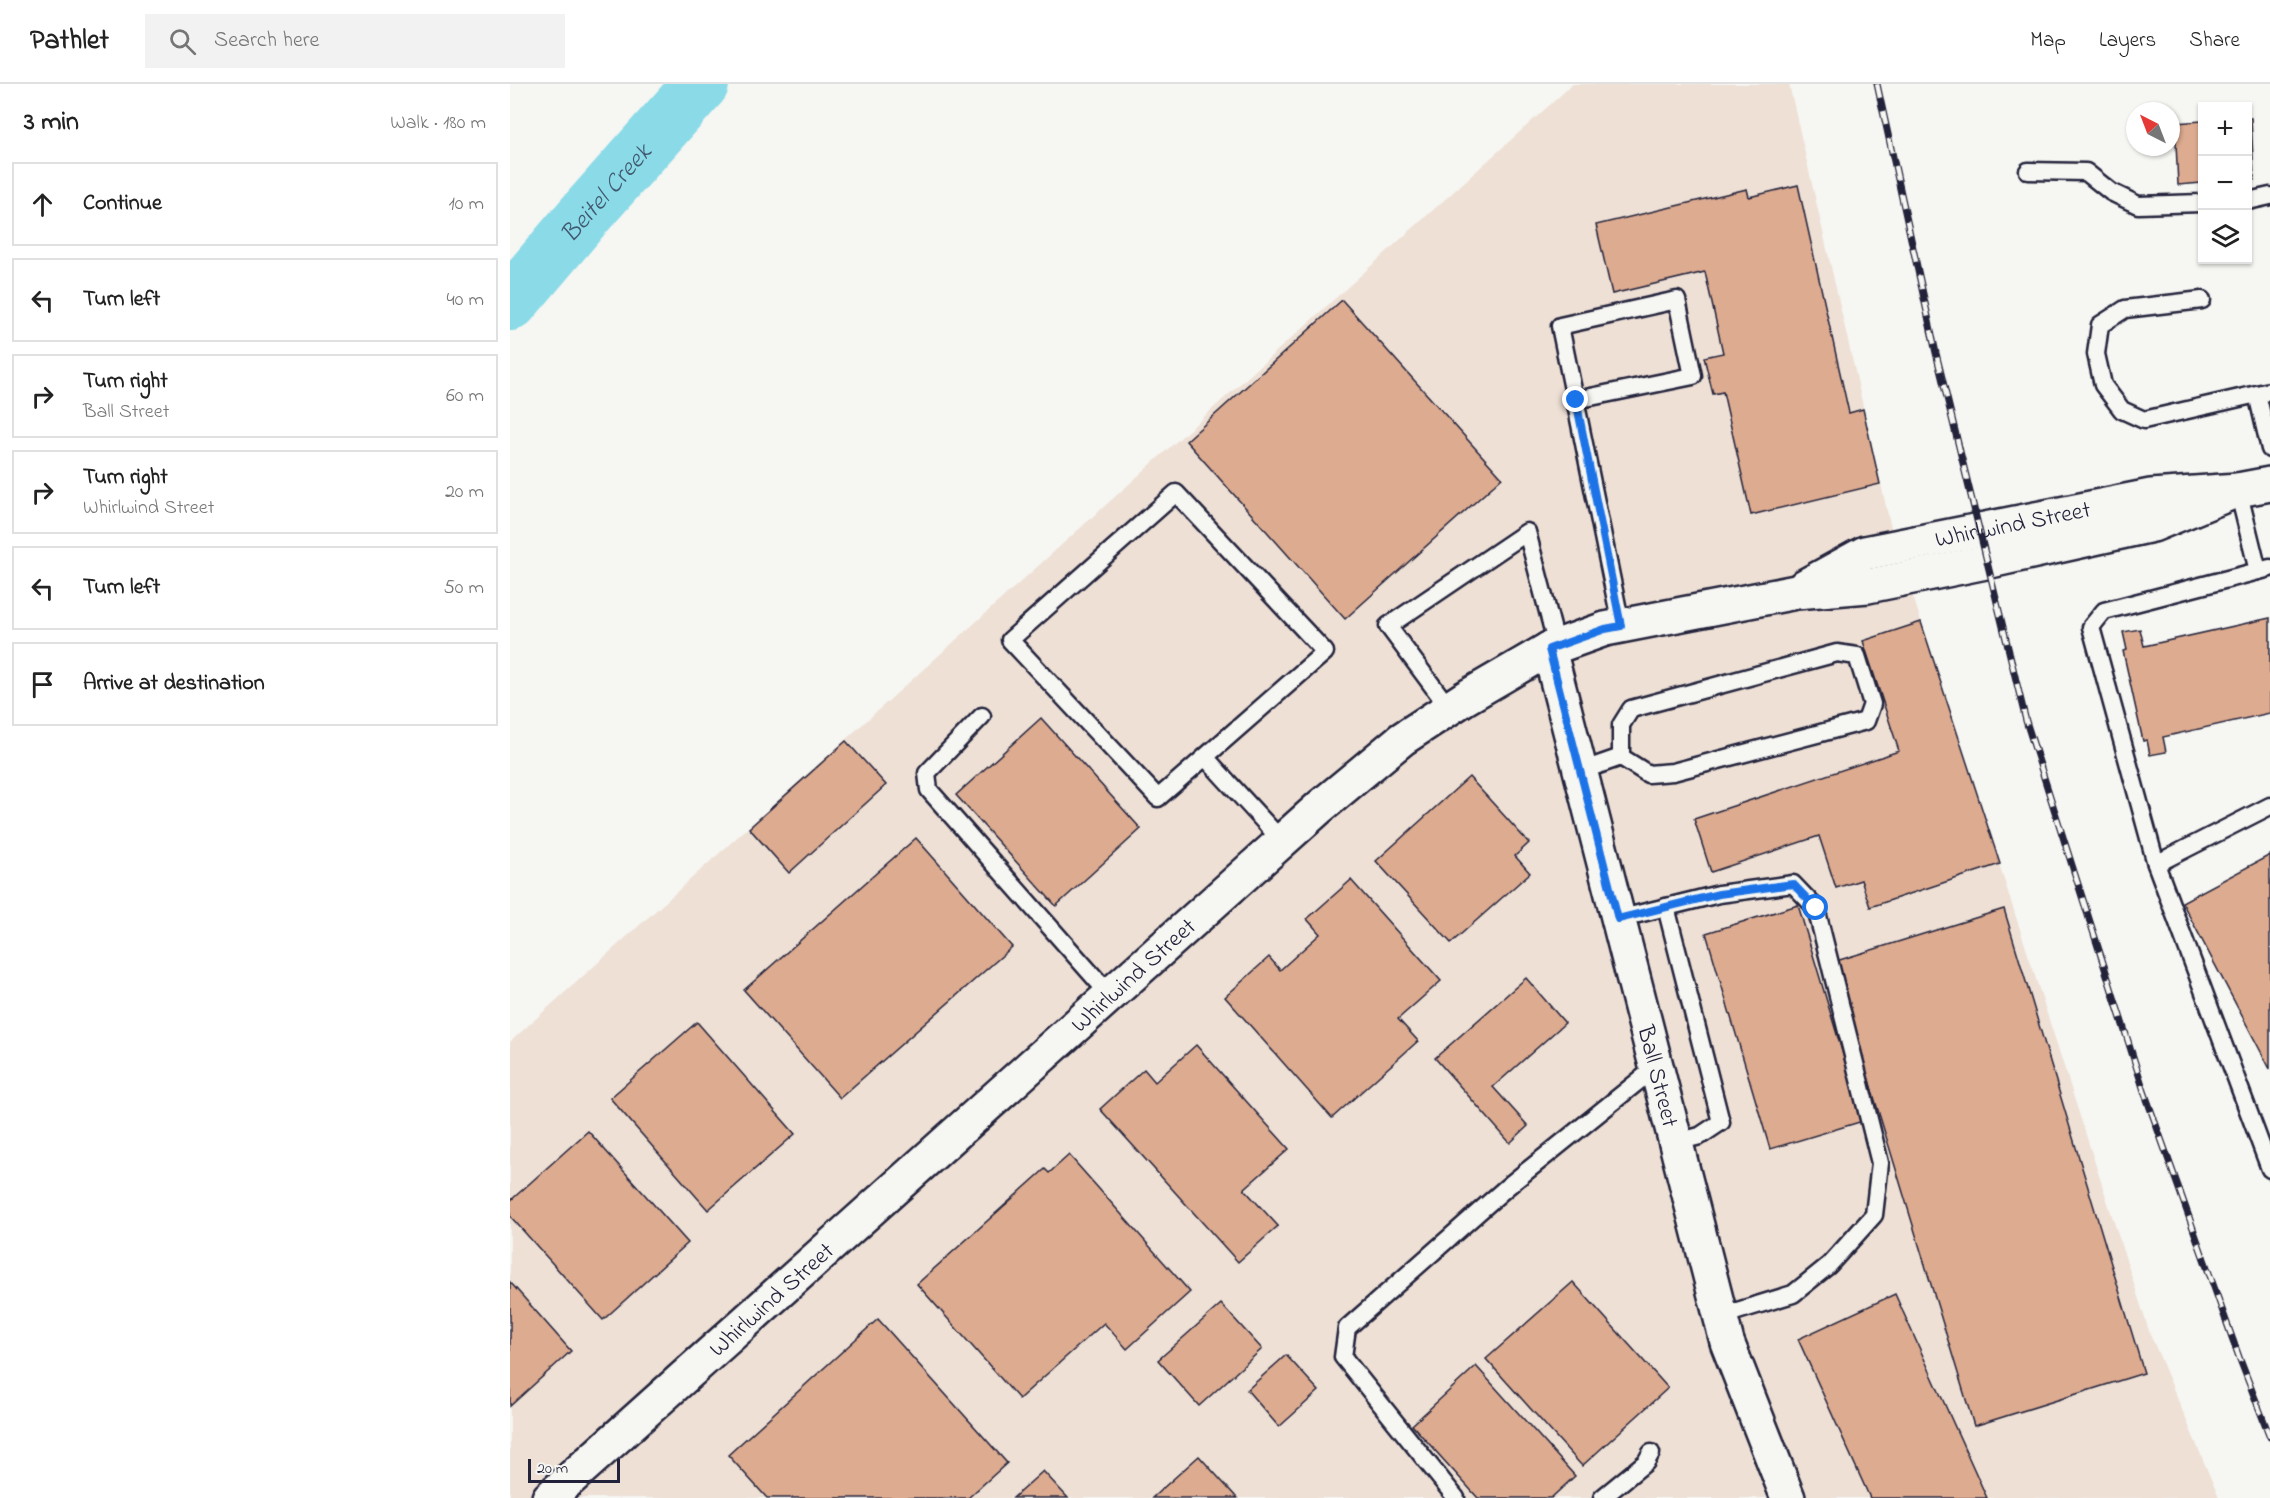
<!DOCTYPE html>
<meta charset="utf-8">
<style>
:root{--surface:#fff;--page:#f2f2f2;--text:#222;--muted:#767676;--line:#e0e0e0}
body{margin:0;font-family:"Indie Flower",sans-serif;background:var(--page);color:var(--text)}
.controls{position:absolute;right:18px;top:18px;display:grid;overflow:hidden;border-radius:0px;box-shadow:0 2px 4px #0004}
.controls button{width:54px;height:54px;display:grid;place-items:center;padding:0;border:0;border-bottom:2px solid var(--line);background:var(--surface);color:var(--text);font:30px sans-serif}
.compass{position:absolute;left:1616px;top:18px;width:54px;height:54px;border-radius:50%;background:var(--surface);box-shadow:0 2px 4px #0004;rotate:318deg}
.scale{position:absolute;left:18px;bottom:15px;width:92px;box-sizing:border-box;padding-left:6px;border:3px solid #22223b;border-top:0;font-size:16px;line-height:21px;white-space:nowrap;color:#22223b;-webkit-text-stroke:4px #f6f6f2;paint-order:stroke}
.stop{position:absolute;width:18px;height:18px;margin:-14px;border:4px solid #1a73e8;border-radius:50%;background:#fff}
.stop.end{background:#1a73e8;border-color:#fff;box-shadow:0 2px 6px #0008}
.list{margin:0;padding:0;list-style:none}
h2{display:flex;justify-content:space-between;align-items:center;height:78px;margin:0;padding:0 24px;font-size:26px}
h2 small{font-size:20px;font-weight:400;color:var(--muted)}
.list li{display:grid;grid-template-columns:39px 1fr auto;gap:18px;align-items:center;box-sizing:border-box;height:84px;margin:0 12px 12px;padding:0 12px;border:2px solid var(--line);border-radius:0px}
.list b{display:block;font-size:22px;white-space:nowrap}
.list p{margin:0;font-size:20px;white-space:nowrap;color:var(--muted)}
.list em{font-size:20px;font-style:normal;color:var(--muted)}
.icon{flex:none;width:33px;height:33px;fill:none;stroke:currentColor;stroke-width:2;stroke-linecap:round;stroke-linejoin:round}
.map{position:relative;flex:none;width:1760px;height:1414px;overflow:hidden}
header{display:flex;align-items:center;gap:36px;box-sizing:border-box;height:84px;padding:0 30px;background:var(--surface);border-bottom:2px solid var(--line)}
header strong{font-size:28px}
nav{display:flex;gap:33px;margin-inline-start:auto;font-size:21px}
.search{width:420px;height:54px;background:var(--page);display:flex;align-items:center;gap:15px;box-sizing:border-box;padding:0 21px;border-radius:0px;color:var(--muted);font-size:22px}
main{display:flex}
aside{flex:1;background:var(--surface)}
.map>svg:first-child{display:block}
</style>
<header>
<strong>Pathlet</strong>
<div class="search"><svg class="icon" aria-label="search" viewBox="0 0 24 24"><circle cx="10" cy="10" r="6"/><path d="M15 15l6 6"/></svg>Search here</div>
<nav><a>Map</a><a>Layers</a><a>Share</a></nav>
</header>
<main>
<aside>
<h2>3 min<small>Walk · 180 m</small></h2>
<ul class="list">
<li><svg class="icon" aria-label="ahead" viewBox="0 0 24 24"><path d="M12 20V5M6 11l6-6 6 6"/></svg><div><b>Continue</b></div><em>10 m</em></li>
<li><svg class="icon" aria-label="left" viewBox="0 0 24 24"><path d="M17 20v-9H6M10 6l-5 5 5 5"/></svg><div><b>Turn left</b></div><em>40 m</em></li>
<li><svg class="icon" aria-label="right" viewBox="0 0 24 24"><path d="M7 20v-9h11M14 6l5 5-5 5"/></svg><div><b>Turn right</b><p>Ball Street</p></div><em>60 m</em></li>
<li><svg class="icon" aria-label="right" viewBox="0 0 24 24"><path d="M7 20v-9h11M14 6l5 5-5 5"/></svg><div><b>Turn right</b><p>Whirlwind Street</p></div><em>20 m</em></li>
<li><svg class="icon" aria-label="left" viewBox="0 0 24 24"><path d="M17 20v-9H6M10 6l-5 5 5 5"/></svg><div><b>Turn left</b></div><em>50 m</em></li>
<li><svg class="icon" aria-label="arrive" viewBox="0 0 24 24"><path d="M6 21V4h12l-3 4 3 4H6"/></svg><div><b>Arrive at destination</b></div></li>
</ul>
</aside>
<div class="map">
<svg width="1760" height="1414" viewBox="0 0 1760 1414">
<rect width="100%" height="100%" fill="#f6f6f2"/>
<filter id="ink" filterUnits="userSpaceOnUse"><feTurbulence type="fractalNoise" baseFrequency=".0167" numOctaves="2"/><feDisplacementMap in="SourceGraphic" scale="12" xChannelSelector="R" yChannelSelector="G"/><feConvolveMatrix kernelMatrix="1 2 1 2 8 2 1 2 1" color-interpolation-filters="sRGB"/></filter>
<g filter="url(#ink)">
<path fill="#eee0d5" d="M1063,0H1279L1381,444L1639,1247L1709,1414H0V958Z"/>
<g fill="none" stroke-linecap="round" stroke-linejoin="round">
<path stroke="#8adae7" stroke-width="56" id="s1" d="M0,219L72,134L191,0"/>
</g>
<g fill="#ddab90" stroke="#22223b" stroke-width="1.5">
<path d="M1738,34H1741L1744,96H1738Z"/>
<path d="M1692,37V99L1668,101L1665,39Z"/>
<path d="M1288,101L1339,329L1353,325L1370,400L1241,431L1213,308L1203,310L1194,273L1213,269L1195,188L1102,210L1086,141L1237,105L1239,113Z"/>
<path d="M832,216L992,394L835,535L676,357Z"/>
<path d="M1760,534V629L1653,653L1656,668L1640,671L1637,656L1633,657L1613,567L1617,566L1613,548L1630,545L1634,562Z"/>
<path d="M1411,538L1490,780L1360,823L1351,796L1326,804L1309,752L1201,788L1184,735L1389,667L1353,557Z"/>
<path d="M531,634L631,745L546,822L446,711Z"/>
<path d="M336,657L376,701L279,789L239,744Z"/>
<path d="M959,693L1019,759L1005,772L1020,789L941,859L866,777Z"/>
<path d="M406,754L502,863L330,1014L234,906Z"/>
<path d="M1760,771V985L1672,818Z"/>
<path d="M841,796L931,897L888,935L908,957L822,1034L715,913L759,873L770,886L810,850L797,835Z"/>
<path d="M1288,821L1353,1037L1260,1065L1196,849Z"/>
<path d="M1494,825L1634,1289L1464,1342L1323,878Z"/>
<path d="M1016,894L1055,939L983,1003L1018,1042L1000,1059L925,974Z"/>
<path d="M187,938L285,1050L198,1126L100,1014Z"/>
<path d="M686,961L779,1065L734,1105L768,1142L728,1178L590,1025L634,985L645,998Z"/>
<path d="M78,1047L178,1159L93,1236L0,1132V1117Z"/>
<path d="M559,1071L680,1208L617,1265L594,1239L509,1315L407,1200L535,1085L539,1089Z"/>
<path d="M0,1198L61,1267L0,1322Z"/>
<path d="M1063,1198L1158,1304L1072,1382L976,1275Z"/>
<path d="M1385,1210L1477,1414H1360L1288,1255Z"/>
<path d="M711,1220L752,1265L689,1322L648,1276Z"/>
<path d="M368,1235L497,1379L458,1414H257L218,1371Z"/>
<path d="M776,1271L809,1307L769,1343L737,1306Z"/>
<path d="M966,1282L1065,1392L1041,1414H968L902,1341Z"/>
<path d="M689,1372L727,1414H642Z"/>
<path d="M533,1387L558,1414H503Z"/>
</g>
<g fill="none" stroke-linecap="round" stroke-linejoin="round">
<g stroke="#22223b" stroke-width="21">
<g id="lane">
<path d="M1518,87L1576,88L1601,108L1628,121L1692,119"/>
<path d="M1738,117L1760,112"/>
<path d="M1692,216L1615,225L1590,241L1586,270L1593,301L1612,326L1634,336L1747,310"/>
<path d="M1760,307L1747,310L1760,365"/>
<path d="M1066,316L1183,292L1167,216L1050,242L1111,541"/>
<path d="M1728,406L1748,487"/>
<path d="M1327,569L1347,572L1362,620L1356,637L1163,688L1138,690L1111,673V641L1121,625Z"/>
<path d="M939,624L878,542L1017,448L1047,562"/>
<path d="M472,632L417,689L419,706L600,911"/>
<path d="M695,673L648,714L500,556L666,409L815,568L695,673L772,757"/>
<path d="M1071,687L1111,673"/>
<path d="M1760,722L1646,780L1760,1085"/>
<path d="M1646,780L1581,543L1594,527L1760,484"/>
<path d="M1156,823L1211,1038L1190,1052L1166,1058"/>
<path d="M1108,835L1209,810L1283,800L1306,824L1370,1079L1364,1131L1319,1181L1283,1210L1211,1232"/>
<path d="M946,1414L833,1273L837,1244L997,1103L1146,983"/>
<path d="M1092,1414L1136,1378L1141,1369"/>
</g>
</g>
<g stroke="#22223b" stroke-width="38">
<g id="street">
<path id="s2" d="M1295,502L1355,469L1641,412L1728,406L1760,400"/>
<path id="s3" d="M1039,565L1217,1258L1278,1414"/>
<path id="s4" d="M39,1414L810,723L892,655L955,614L1039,565L1095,545L1286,508L1358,502L1476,478L1643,441L1728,406"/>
</g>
</g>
<use href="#lane" stroke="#f6f6f2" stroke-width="16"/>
<use href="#street" stroke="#f6f6f2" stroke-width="33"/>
<g stroke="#22223b" stroke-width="7">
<path id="rail" d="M1367,0L1426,269L1516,637L1634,1007L1729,1273L1760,1353"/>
</g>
<use href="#rail" stroke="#f6f6f2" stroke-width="4.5" stroke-dasharray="14" stroke-linecap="butt"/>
</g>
</g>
<g fill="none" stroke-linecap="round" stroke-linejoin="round" filter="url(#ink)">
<path stroke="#1a73e8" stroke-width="8" d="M1066,316L1111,542L1095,545L1039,565L1108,835L1209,810L1283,800L1306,824"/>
</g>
<g text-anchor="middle" stroke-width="4.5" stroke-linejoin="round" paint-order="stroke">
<g font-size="24" fill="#22223b" stroke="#f6f6f2">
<text dy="8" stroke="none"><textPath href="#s2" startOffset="219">Whirlwind Street</textPath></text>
<text dy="8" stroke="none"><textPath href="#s4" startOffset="784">Whirlwind Street</textPath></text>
<text dy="8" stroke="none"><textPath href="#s3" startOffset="441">Ball Street</textPath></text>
<text dy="8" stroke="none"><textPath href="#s4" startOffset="298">Whirlwind Street</textPath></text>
</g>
<g font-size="26" font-style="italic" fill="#41596f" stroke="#f6f6f2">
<text dy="9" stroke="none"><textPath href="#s1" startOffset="146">Beitel Creek</textPath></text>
</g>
</g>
</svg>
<div class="controls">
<button>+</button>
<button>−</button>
<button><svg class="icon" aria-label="layers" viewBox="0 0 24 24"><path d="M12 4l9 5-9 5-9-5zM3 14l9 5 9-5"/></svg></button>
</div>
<svg class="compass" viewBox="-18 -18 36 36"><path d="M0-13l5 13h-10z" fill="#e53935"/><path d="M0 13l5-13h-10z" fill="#767676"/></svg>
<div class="scale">20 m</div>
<div class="stop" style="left:1306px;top:824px"></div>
<div class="stop end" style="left:1066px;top:316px"></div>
</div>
</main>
